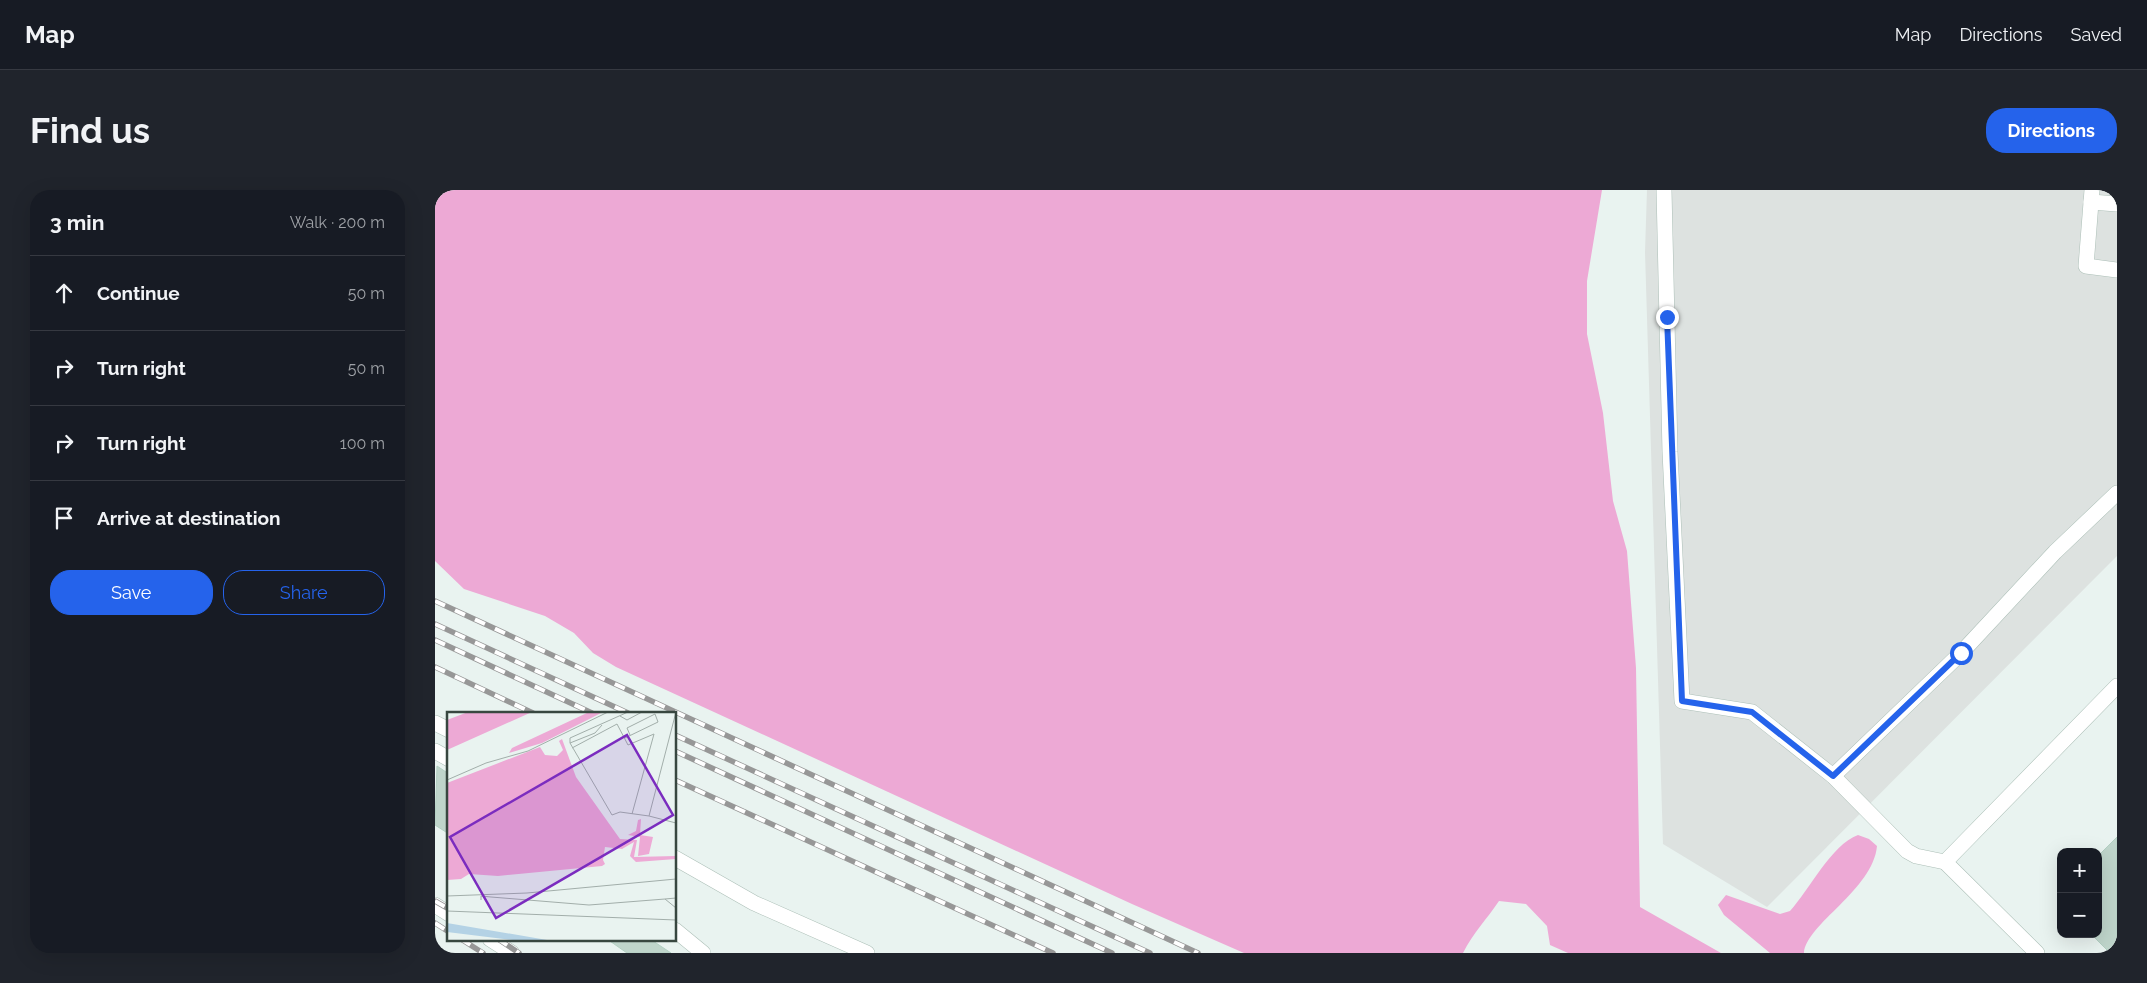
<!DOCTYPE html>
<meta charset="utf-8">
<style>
:root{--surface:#171b24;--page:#20242c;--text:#f1f3f6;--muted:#9ea1a6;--line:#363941;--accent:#2563eb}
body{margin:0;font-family:Raleway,sans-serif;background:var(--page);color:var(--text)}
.controls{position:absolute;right:15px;bottom:15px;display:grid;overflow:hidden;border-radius:10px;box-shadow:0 5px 20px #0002}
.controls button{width:45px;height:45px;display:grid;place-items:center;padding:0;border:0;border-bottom:1px solid var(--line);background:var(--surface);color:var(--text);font:25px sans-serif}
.stop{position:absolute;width:15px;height:15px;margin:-11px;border:4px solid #2563eb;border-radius:50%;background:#fff}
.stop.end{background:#2563eb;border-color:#fff;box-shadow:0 1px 5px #0008}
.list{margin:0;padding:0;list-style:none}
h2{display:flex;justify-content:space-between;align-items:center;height:65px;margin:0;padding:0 20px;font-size:21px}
h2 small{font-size:16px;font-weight:400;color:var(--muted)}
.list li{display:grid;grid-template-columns:32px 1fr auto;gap:15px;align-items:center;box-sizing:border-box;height:75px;padding:0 20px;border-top:1px solid var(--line)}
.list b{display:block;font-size:19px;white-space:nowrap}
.list em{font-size:16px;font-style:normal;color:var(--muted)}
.actions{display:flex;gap:10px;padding:15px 20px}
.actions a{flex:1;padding:11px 0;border:1px solid var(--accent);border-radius:20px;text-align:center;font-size:18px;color:var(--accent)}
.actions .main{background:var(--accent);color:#fff}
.icon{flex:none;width:28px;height:28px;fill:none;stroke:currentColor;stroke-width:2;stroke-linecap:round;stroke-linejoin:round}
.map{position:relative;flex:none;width:1682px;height:763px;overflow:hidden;border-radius:20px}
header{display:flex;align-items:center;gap:30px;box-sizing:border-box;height:70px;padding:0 25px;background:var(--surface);border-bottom:1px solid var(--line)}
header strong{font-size:24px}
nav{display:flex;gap:28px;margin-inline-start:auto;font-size:18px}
.intro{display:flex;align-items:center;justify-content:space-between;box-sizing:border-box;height:120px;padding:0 30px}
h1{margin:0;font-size:35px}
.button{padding:12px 22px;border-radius:20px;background:var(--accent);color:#fff;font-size:18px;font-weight:700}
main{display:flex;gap:30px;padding:0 30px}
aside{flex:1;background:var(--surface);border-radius:20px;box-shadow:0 5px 20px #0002}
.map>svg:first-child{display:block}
</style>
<header>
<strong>Map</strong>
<nav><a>Map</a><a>Directions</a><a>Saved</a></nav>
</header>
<div class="intro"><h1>Find us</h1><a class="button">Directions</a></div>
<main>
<aside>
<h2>3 min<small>Walk · 200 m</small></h2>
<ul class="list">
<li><svg class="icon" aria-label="ahead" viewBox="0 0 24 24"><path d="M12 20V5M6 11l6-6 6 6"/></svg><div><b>Continue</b></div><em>50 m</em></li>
<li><svg class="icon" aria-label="right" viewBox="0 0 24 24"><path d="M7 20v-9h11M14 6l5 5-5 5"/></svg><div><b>Turn right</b></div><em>50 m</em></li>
<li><svg class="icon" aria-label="right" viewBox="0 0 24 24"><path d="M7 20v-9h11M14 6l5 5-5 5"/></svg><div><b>Turn right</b></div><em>100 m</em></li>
<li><svg class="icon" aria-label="arrive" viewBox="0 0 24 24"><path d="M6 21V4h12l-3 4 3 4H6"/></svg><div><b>Arrive at destination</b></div></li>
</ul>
<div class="actions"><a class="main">Save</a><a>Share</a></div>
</aside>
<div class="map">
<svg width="1682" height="763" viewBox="0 0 1682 763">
<rect width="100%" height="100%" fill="#e9f3f0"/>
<path fill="#dde2e0" d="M1212,0H1682V366L1332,717L1228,654L1210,62Z"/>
<g fill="#eda9d5">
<path d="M0,0H1167L1152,91V144L1168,223L1178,311L1192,361L1201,478L1205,717L1286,763H1133L1115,755L1112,736L1091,714L1064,711C1052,729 1038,743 1028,763H809L697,714L181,477L158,463L139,443L110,426L29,399L0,371Z"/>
<path d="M1423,645L1434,649L1442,656C1438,700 1371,734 1369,763H1335L1289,725L1283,715L1291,705L1345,724L1355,721C1375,699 1396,655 1423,645Z"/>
</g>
<g fill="#bfd5cb" stroke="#b2cfc2">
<path d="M2,576L14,584V644L0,635Z"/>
<path d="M1682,647V763H1675L1656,744H1663V666Z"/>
<path d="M172,749H215L236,763H192Z"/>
</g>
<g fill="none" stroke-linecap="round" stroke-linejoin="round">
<g stroke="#acbfb7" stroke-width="16">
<g id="lane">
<path d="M1229,0L1235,262L1247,511L1317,522L1398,586L1472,661L1481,666L1510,672"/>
<path d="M1657,0L1651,76L1682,80"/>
<path d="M1656,12L1682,14"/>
<path d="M0,533L14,540"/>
<path d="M0,561L14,569"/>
<path d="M1398,586L1526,463L1620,362L1682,303"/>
<path d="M240,668L319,713L432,763"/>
<path d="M0,715L14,724"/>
<path d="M240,740L268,763"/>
<path d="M55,749L77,763"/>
<path d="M1602,763L1510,672L1682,496"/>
</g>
</g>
<use href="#lane" stroke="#fff" stroke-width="15"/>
<g stroke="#979797" stroke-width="5.5">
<g id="rail">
<path d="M0,411L763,763"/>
<path d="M0,434L193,523"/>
<path d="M0,450L157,523"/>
<path d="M0,477L98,523"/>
<path d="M240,545L715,763"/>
<path d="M240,561L677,763"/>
<path d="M240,590L618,763"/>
<path d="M0,711L14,719"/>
<path d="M0,733L14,742"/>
<path d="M26,749L48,763"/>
<path d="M63,749L84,763"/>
</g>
</g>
<use href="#rail" stroke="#fff" stroke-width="4" stroke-dasharray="11" stroke-linecap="butt"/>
</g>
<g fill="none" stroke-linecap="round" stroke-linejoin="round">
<path stroke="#2563eb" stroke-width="6" d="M1232,127L1247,511L1317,522L1398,586L1526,463"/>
</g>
<g transform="translate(12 522)">
<rect width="229" height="229" fill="#e9f3f0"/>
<path d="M0,211L100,228H66L0,220Z" fill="#b4d2e5"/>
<path d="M21,0H85L0,38V8ZM142,0H156L95,31L62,41L65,36ZM115,27L129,65L173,127L190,128L187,145L229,144V147L189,150L183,144L187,130L175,137L158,135L156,148L158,152L155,154L51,164L22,162L14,167L0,168V71L93,35L98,43L110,44L116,38L112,29ZM194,107L193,123L206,125L202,142L191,144L193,125L181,123L189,119L191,108Z" fill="#eda9d5"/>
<path fill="none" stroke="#a2aeaa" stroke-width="1" d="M181,0L123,26V31L165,103L173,100L202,104M229,0L202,104L229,111M173,4L180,8L195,0M178,26L211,10L208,2L180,16L183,23M123,31L148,21L155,13M125,36L170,12L181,33L207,22L185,102M0,68L39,51L81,39L161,0M0,184L80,181L229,167M229,186L218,187L229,196M34,188V184L44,185L142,193L218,187M0,199L229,208"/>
<path fill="#7b2cbf" fill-opacity="0.15" stroke="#7b2cbf" stroke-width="2.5" d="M180,23L226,103L49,206L3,125Z"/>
<rect width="229" height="229" fill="none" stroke="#384740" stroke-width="2.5"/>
</g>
</svg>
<div class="controls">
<button>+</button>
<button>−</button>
</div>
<div class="stop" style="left:1526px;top:463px"></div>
<div class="stop end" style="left:1232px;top:127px"></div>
</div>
</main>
